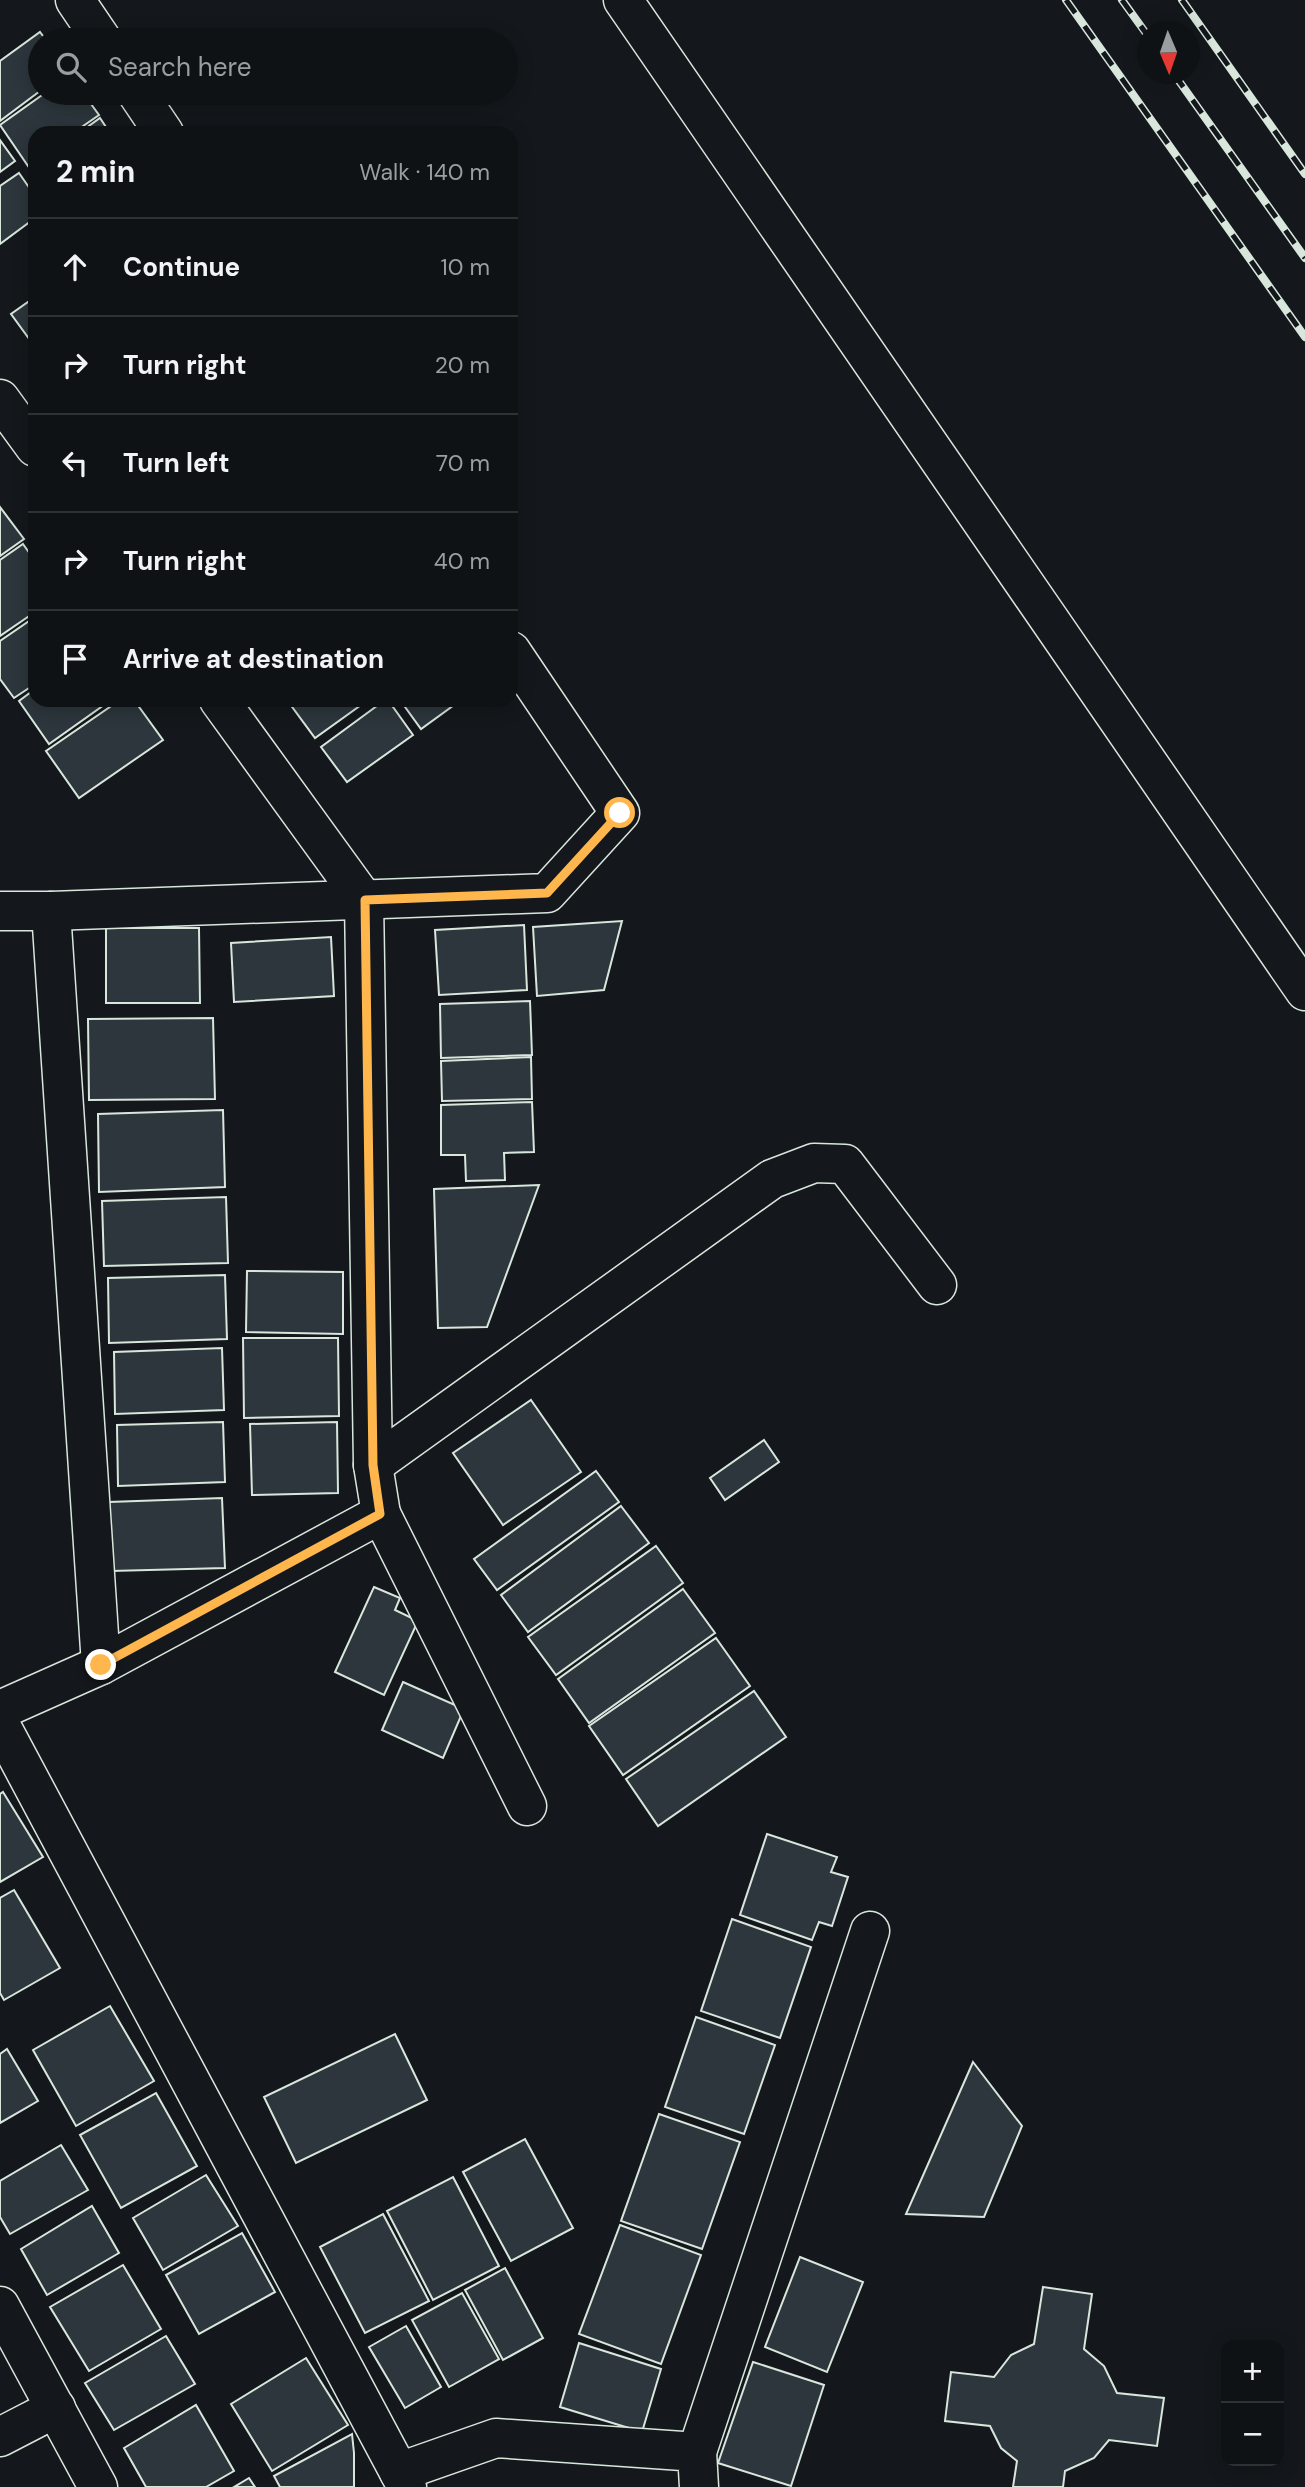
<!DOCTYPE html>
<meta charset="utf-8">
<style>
:root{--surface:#0f1215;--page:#181b1e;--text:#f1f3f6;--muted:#9b9ea0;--line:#2f3234}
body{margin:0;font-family:"DM Sans",sans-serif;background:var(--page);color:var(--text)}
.controls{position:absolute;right:21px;bottom:21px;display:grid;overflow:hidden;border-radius:14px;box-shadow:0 4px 18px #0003}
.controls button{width:63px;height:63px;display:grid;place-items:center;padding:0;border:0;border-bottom:2px solid var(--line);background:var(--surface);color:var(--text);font:35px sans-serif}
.compass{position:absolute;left:1137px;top:21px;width:63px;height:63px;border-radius:50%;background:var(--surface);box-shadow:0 4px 18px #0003;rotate:178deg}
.stop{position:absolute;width:21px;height:21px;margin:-16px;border:5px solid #ffb74d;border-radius:50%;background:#fff}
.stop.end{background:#ffb74d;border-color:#fff;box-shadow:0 2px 7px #0008}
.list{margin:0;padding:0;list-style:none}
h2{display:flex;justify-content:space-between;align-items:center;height:91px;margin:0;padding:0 28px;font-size:30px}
h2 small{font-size:23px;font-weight:400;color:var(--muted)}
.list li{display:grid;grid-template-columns:46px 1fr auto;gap:21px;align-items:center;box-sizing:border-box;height:98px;padding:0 28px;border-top:2px solid var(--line)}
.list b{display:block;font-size:26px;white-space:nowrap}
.list em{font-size:23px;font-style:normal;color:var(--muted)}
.icon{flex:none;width:38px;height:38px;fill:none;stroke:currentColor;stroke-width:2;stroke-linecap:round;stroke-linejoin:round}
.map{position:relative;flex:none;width:1305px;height:2487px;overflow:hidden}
.search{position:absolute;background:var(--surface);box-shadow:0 4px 18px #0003;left:28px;top:28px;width:490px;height:77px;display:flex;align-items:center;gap:18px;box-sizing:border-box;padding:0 24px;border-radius:38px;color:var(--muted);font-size:26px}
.panel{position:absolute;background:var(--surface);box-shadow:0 4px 18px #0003;left:28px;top:126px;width:490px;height:581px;border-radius:21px}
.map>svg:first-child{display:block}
</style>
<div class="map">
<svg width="1305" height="2487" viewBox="0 0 1305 2487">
<rect width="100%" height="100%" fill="#14181c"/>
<g fill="#2c363c" stroke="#d8e6dc" stroke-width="2">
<path d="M40,32L46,40H40V91L0,121V61Z"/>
<path d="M45,93H83L99,115L73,133H35V160L28,166L0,125Z"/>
<path d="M100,118L110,133H79Z"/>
<path d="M0,140L15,161L0,172Z"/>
<path d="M19,173L35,196V218L0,244V186Z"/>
<path d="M35,297V347L11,314Z"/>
<path d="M0,507L24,539L0,556Z"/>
<path d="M23,544L35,561V612L0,636V560Z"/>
<path d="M35,617V684L14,698L0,679V641Z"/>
<path d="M35,689V700H111L49,744L19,701Z"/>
<path d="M120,700H134L163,740L79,798L46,751Z"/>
<path d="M287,700H368L315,738Z"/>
<path d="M385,700H388L413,735L347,782L321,747Z"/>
<path d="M400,700H461L421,729Z"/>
<path d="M622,921L604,990L537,996L533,927Z"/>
<path d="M524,925L527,990L439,995L435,930Z"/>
<path d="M106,928H199L200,1003H106Z"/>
<path d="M331,937L334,996L234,1002L231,943Z"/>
<path d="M530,1001L532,1055L441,1058L440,1004Z"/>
<path d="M213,1018L215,1099L89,1100L88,1019Z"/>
<path d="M531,1057L532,1099L442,1101L441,1061Z"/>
<path d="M532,1102L534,1152L504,1153L505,1180L466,1181L465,1155H441V1105Z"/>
<path d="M223,1110L225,1187L99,1192L98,1114Z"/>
<path d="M539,1185L487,1327L438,1328L434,1189Z"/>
<path d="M226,1197L228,1263L104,1266L102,1201Z"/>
<path d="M247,1271L343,1272V1334L246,1332Z"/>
<path d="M225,1275L227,1339L109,1343L108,1278Z"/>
<path d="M243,1338H338L339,1416L244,1418Z"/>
<path d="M222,1348L224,1410L115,1414L114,1352Z"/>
<path d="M531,1400L581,1472L503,1525L453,1453Z"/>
<path d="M223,1422L225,1482L118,1486L117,1425Z"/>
<path d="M337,1422L338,1493L252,1495L250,1424Z"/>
<path d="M764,1440L779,1462L725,1500L710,1478Z"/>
<path d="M596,1471L619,1502L497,1590L474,1559Z"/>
<path d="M222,1498L225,1568L111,1571L109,1502Z"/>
<path d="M621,1506L649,1543L528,1632L501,1595Z"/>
<path d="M656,1546L683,1583L556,1675L528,1637Z"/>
<path d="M374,1587L400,1598L395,1610L418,1621L384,1695L335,1672Z"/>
<path d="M683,1589L715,1633L589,1723L558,1679Z"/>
<path d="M716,1638L750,1686L623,1775L589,1726Z"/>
<path d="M403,1682L464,1709L443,1758L382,1730Z"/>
<path d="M754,1691L786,1737L658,1826L626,1779Z"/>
<path d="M3,1792L43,1857L0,1882V1794Z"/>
<path d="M767,1834L837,1857L831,1872L848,1877L832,1926L819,1922L812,1940L740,1915Z"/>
<path d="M14,1890L60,1968L4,2000L0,1993V1898Z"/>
<path d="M732,1919L811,1947L780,2038L701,2011Z"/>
<path d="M110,2006L154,2081L76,2126L33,2050Z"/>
<path d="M696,2017L775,2045L744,2134L665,2107Z"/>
<path d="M395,2034L427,2100L296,2163L264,2097Z"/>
<path d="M7,2049L38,2101L0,2123V2054Z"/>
<path d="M973,2062L1022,2126L984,2217L906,2214Z"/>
<path d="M156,2093L197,2166L121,2208L80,2135Z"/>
<path d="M659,2114L740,2142L702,2249L621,2221Z"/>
<path d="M525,2139L573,2228L511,2261L463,2172Z"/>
<path d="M61,2145L88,2190L10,2234L0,2217V2181Z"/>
<path d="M206,2175L238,2226L163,2270L133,2218Z"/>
<path d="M453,2177L499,2266L433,2300L387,2211Z"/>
<path d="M92,2206L119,2253L47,2295L21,2249Z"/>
<path d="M383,2214L429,2301L365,2333L320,2247Z"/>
<path d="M620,2225L701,2255L661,2364L579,2334Z"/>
<path d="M242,2233L275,2292L199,2334L166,2275Z"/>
<path d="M800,2257L863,2282L827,2372L765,2347Z"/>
<path d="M123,2265L161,2329L89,2371L50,2307Z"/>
<path d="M505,2268L543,2338L503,2360L465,2290Z"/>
<path d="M1043,2287L1092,2294L1084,2349L1104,2366L1117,2393L1164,2398L1157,2446L1109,2440L1094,2458L1065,2471L1063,2487H1013L1017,2461L1001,2448L990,2426L945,2421L951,2372L994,2377L1011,2355L1034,2344Z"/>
<path d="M462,2293L499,2359L449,2387L412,2320Z"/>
<path d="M406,2326L441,2387L405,2408L369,2347Z"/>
<path d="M166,2336L195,2384L114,2430L85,2383Z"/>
<path d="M579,2343L661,2369L642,2432L560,2407Z"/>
<path d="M306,2358L348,2425L272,2471L231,2404Z"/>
<path d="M753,2362L824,2385L791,2486L718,2463Z"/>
<path d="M196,2405L234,2471L206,2487H146L124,2448Z"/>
<path d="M352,2434L354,2453V2487H280L274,2476Z"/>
<path d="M249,2478L255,2487H234Z"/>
</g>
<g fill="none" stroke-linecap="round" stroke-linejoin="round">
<g stroke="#d8e6dc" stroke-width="41">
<g id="street">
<path d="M75,0L102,40"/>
<path d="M623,0L1305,991"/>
<path d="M137,93L164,133"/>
<path d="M0,399L35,447"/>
<path d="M0,911H51L547,893L620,813L511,651"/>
<path d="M51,911L101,1665"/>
<path d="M373,1465L772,1179L814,1163L845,1164L937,1285"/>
<path d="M381,1514L527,1806"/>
<path d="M0,1710L101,1665L381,1514L373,1465L364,900L219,700"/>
<path d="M0,1724L407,2487"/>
<path d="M0,2306L98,2487"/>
<path d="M0,2437L56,2408"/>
<path d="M697,2452L870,1931"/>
<path d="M399,2472L496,2438L697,2452L699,2487"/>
</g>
</g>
<use href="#street" stroke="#14181c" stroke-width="38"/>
<g stroke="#d8e6dc" stroke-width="8">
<g id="rail">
<path d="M1066,0L1305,337"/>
<path d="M1122,0L1148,36"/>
<path d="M1182,0L1305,174"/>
<path d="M1174,74L1305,258"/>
</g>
</g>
<use href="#rail" stroke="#14181c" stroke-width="5" stroke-dasharray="16" stroke-linecap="butt"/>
</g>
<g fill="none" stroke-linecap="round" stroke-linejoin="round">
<path stroke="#ffb74d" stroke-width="9" d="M101,1665L380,1514L373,1465L365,900L547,893L620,813"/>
</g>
</svg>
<div class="controls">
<button>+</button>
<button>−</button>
</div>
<svg class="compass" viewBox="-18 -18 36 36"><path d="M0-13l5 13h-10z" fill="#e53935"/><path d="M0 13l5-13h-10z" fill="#9b9ea0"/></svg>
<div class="stop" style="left:620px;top:813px"></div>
<div class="stop end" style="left:101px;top:1665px"></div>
<div class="search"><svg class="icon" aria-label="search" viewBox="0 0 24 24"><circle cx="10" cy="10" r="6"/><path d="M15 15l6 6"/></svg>Search here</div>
<section class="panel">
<h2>2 min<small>Walk · 140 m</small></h2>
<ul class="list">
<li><svg class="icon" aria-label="ahead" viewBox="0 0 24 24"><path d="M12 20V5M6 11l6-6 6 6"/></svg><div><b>Continue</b></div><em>10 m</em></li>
<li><svg class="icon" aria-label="right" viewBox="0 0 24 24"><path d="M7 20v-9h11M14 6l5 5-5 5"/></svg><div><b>Turn right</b></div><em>20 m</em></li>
<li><svg class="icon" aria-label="left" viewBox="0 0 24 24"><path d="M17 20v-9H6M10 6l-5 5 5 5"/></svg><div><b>Turn left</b></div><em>70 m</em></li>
<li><svg class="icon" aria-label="right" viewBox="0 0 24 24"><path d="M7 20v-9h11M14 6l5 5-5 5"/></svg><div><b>Turn right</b></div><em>40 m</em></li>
<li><svg class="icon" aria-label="arrive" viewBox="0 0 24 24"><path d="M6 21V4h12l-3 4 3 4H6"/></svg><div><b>Arrive at destination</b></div></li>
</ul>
</section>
</div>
